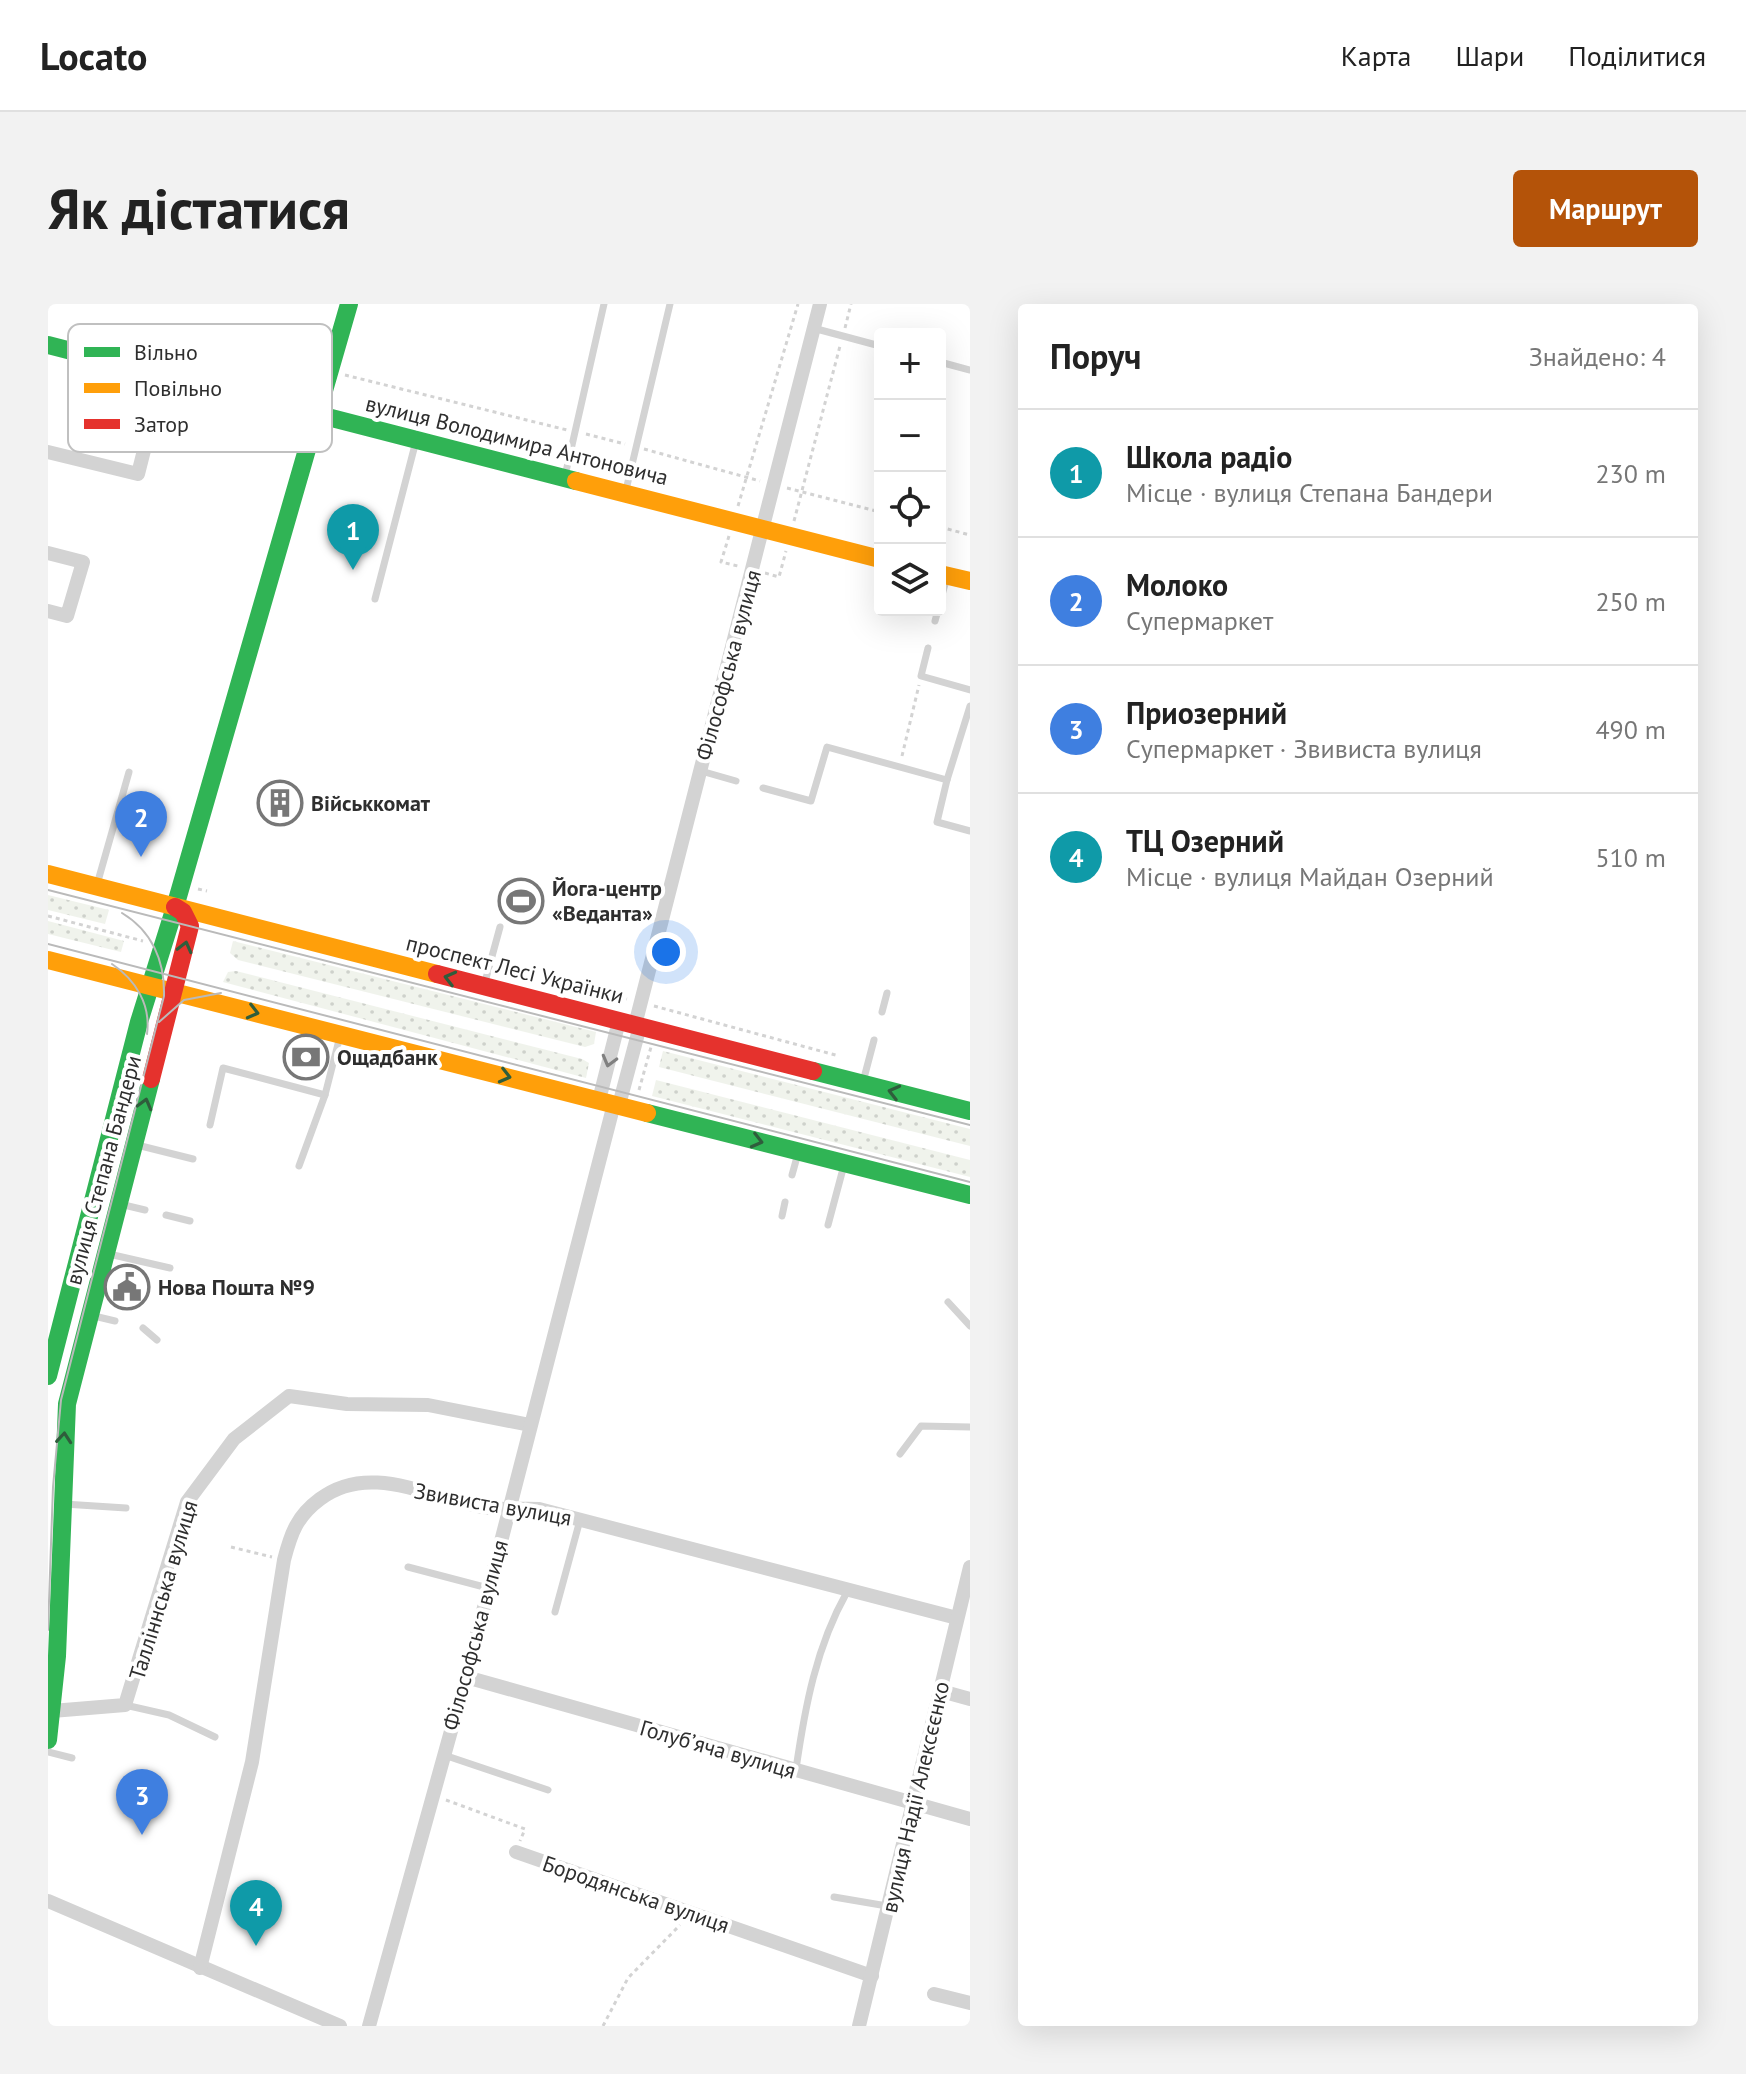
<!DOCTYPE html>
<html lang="uk">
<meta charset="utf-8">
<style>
:root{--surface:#fff;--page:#f2f2f2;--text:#222;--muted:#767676;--line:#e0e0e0;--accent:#b45309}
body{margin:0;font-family:"PT Sans",sans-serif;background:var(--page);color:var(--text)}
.controls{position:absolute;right:24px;top:24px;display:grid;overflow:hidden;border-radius:8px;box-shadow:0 8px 32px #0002}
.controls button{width:72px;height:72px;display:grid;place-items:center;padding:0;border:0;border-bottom:2px solid var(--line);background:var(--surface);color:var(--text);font:40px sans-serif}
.you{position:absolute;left:618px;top:648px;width:28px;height:28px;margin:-20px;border:6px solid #fff;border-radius:50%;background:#1a73e8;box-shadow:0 0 0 12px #1a73e833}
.badge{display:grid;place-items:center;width:52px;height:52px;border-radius:50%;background:var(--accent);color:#fff;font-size:26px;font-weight:700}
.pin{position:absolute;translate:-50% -66px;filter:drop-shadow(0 2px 4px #0008)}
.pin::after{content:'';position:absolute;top:42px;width:28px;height:24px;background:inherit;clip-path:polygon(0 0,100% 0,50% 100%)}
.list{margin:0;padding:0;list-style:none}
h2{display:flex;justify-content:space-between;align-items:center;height:104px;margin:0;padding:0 32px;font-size:34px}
h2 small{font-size:26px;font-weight:400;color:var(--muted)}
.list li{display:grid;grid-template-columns:52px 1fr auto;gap:24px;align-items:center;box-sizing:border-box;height:128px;padding:0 32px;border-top:2px solid var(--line)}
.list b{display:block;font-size:30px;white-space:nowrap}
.list p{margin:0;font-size:26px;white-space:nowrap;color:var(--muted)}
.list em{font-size:26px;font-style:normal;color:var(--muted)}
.icon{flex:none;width:44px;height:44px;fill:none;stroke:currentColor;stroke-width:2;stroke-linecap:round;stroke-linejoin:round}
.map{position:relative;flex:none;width:922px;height:1722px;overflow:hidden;border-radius:8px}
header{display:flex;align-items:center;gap:48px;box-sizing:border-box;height:112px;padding:0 40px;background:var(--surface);border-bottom:2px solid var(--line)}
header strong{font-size:38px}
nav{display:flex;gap:44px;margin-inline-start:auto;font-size:28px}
.intro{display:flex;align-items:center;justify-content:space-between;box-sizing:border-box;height:192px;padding:0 48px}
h1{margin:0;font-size:56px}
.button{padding:20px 36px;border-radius:8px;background:var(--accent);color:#fff;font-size:28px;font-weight:700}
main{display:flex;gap:48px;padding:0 48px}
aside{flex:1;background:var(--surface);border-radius:8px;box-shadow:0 8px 32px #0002}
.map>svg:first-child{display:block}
</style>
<header>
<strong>Locato</strong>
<nav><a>Карта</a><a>Шари</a><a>Поділитися</a></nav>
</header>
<div class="intro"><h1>Як дістатися</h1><a class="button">Маршрут</a></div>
<main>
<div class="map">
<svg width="922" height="1722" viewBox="0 0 922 1722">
<defs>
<pattern id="grass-dots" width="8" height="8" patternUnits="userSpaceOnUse" patternTransform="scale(2)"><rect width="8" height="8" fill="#f0f3ec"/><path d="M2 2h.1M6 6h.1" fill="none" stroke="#ced1cb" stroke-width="1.8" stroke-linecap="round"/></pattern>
</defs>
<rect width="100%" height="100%" fill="#fff"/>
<g fill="url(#grass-dots)">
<path d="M0,591L61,606L57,620L0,606Z"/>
<path d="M0,617L76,637L73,648L0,630Z"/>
<path d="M185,637L548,728L546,740L537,743L190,656L182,649Z"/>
<path d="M188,667L534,755L541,759L538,774L175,678L180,668Z"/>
<path d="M615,747L922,825V842L611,763Z"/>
<path d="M608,776L922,856V873L604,792Z"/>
</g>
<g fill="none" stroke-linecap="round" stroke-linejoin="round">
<g stroke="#d3d3d3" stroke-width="3" stroke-dasharray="4 4" stroke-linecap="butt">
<path d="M797,24L803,0"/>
<path d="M297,71L519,126"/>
<path d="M538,130L577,140"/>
<path d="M596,145L712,177"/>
<path d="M739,184L832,208"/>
<path d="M690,202L750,0"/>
<path d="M746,217L792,42"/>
<path d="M892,223L922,231"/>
<path d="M681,232L673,258L690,262"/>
<path d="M717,269L731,273L738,247"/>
<path d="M854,452L871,381"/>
<path d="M150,585L159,587"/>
<path d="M0,612L95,637"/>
<path d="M563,691L579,695"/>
<path d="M606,702L791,752"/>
<path d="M591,786L603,743"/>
<path d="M183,1243L224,1253"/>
<path d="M398,1496L477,1525L472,1537"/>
<path d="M555,1722L580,1674L632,1621"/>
</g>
<g stroke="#d3d3d3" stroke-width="7">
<path d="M765,24L832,42"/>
<path d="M892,58L922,66"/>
<path d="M517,172L556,0"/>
<path d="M578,186L622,0"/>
<path d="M327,295L368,137"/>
<path d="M892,298L899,273"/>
<path d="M887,317L890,306"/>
<path d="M880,344L873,372L922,386"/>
<path d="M653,467L688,477"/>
<path d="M899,476L922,402"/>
<path d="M715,484L763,497L779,443L899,476L889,518L922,527"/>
<path d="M50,577L81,468"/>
<path d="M437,678L452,623"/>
<path d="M834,708L839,689"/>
<path d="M816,774L826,736"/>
<path d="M162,821L175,764L277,791"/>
<path d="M89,841L145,855"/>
<path d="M251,862L277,791L291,736"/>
<path d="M744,871L749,853"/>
<path d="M76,901L97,906"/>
<path d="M118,911L142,917"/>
<path d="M734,912L737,898"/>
<path d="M780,921L796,861"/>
<path d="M61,950L122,964"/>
<path d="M900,998L922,1022"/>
<path d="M46,1012L67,1017"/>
<path d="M95,1024L109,1036"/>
<path d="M852,1150L873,1122L922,1123"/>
<path d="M16,1200L78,1204"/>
<path d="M360,1263L440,1284"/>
<path d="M507,1308L532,1216"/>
<path d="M77,1401L121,1411L167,1433"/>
<path d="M0,1448L24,1454"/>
<path d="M396,1451L500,1486"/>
<path d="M748,1465C757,1403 768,1343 799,1288"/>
<path d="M786,1593L839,1602"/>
</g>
<g stroke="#d3d3d3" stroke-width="14">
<path d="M0,148L90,170L115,71"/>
<path d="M0,249L35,258L19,312L0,307"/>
<path d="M587,721L772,0"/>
<path d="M551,796L571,717"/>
<path d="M571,801L592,722"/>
<path d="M418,1373L922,1515"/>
<path d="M893,1387L922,1395"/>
<path d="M4,1407L77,1401L139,1198L186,1135L241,1092L299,1100L380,1101L482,1121"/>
<path d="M468,1548L824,1672"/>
<path d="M0,1597L292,1722"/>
<path d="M152,1664L204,1458L236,1256C243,1229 249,1212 272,1195C324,1156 385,1197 442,1204C458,1206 475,1204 491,1205L909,1314"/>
<path d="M886,1690L922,1699"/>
<path d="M321,1722L418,1373L566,800"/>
<path d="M811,1722L922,1263"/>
</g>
<g stroke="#30b455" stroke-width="18">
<path d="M0,41L528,177"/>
<path d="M127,603L301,0"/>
<path d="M765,767L922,807"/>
<path d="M599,809L922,891"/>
<path d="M0,1072L91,718L127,603"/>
<path d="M0,1436L9,1352L19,1100L103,775"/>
</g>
<g stroke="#ff9f0a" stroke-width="18">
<path d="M528,177L832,255"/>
<path d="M892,270L922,277"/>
<path d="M0,570L389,670"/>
<path d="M0,656L599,809"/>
</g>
<g stroke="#e5322d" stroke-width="18">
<path d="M389,670L765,767"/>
<path d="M103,775L142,622L135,608L127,603"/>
</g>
<g stroke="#bababa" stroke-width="2">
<path d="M0,586L922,821"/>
<path d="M0,640L922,878"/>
<path d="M64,660C88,676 103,701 99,730"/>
<path d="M111,718L136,696L173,689"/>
<path d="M0,1326L5,1183L13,1096L116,692C117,657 104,627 74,609"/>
</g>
</g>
<defs><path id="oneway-chevron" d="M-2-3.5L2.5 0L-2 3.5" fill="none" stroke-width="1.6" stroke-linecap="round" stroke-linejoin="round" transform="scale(2)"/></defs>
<g stroke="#2f5d3c">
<use href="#oneway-chevron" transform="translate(137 643) rotate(-76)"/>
<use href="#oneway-chevron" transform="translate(402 674) rotate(-166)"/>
<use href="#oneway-chevron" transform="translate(205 708) rotate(14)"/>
<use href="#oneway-chevron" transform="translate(457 772) rotate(14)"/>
<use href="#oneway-chevron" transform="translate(846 788) rotate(-166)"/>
<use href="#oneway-chevron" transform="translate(97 800) rotate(-75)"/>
<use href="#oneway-chevron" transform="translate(709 837) rotate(14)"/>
<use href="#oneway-chevron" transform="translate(16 1134) rotate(-85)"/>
</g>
<use stroke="#808080" href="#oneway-chevron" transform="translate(561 757) rotate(105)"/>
<defs>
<g id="building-ring" transform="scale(2.3)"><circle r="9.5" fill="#fff" stroke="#777" stroke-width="1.5"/><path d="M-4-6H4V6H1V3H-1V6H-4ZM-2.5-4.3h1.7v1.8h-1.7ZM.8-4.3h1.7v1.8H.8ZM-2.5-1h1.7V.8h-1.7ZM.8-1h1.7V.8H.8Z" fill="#777"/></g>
<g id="stadium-ring" transform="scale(2.3)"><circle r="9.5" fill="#fff" stroke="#777" stroke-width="1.5"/><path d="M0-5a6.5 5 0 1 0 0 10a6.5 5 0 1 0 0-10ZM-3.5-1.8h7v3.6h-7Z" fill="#777"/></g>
<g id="bank-ring" transform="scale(2.3)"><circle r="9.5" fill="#fff" stroke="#777" stroke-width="1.5"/><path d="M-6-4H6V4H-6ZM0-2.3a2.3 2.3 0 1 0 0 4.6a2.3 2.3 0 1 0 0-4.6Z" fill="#777"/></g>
<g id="civic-ring" transform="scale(2.3)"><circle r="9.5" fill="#fff" stroke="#777" stroke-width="1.5"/><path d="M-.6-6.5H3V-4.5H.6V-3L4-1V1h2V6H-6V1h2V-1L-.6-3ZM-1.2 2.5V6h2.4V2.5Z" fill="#777"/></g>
</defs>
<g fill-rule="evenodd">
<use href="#building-ring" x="232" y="499"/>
<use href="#stadium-ring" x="473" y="597"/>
<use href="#bank-ring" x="258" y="753"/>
<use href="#civic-ring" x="79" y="983"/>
</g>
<g text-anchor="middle" stroke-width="8" stroke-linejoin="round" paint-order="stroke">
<g font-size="22" fill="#2e2e2e" stroke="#fff">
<text transform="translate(469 136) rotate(14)" y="8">вулиця Володимира Антоновича</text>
<text transform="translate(680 361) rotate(-75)" y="8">Філософська вулиця</text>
<text transform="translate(467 665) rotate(14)" y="8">проспект Лесі Українки</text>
<text transform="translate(55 866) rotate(-75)" y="8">вулиця Степана Бандери</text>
<text transform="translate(445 1200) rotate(10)" y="8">Звивиста вулиця</text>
<text transform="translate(115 1286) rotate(-73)" y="8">Талліннська вулиця</text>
<text transform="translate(427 1331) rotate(-75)" y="8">Філософська вулиця</text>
<text transform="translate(670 1445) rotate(16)" y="8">Голубʼяча вулиця</text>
<text transform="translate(867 1493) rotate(-77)" y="8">вулиця Надії Алексєєнко</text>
<text transform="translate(588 1590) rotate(19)" y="8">Бородянська вулиця</text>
</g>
<g font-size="22" font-weight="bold" fill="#2e2e2e" stroke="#fff" text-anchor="start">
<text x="263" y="507">Військкомат</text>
<text x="504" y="592">Йога-центр<tspan x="504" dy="25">«Веданта»</tspan></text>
<text x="289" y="761">Ощадбанк</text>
<text x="110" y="991">Нова Пошта №9</text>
</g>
</g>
<rect x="20" y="20" width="264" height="128" rx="12" fill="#fff" stroke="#c0c0c0" stroke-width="2"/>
<rect x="36" y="43" width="36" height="10" fill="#30b455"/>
<rect x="36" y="79" width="36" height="10" fill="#ff9f0a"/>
<rect x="36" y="115" width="36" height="10" fill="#e5322d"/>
<g font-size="22" fill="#2e2e2e">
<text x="86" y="56">Вільно</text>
<text x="86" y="92">Повільно</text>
<text x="86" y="128">Затор</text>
</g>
</svg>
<div class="controls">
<button>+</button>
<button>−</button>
<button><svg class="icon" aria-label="locate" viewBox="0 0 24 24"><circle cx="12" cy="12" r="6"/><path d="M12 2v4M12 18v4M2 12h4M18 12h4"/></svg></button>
<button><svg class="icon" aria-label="layers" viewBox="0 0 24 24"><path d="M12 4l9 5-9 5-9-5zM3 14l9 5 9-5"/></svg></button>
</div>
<div class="you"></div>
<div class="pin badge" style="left:305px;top:266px;background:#0f9aa8">1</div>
<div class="pin badge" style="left:93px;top:553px;background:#3f7fe0">2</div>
<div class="pin badge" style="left:94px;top:1531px;background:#3f7fe0">3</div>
<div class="pin badge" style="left:208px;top:1642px;background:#0f9aa8">4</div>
</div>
<aside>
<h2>Поруч<small>Знайдено: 4</small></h2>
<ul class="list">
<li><span class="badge" style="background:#0f9aa8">1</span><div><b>Школа радіо</b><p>Місце · вулиця Степана Бандери</p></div><em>230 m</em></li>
<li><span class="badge" style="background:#3f7fe0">2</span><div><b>Молоко</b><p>Супермаркет</p></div><em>250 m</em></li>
<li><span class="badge" style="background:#3f7fe0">3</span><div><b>Приозерний</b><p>Супермаркет · Звивиста вулиця</p></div><em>490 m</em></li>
<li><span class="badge" style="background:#0f9aa8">4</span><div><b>ТЦ Озерний</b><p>Місце · вулиця Майдан Озерний</p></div><em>510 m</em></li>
</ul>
</aside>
</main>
